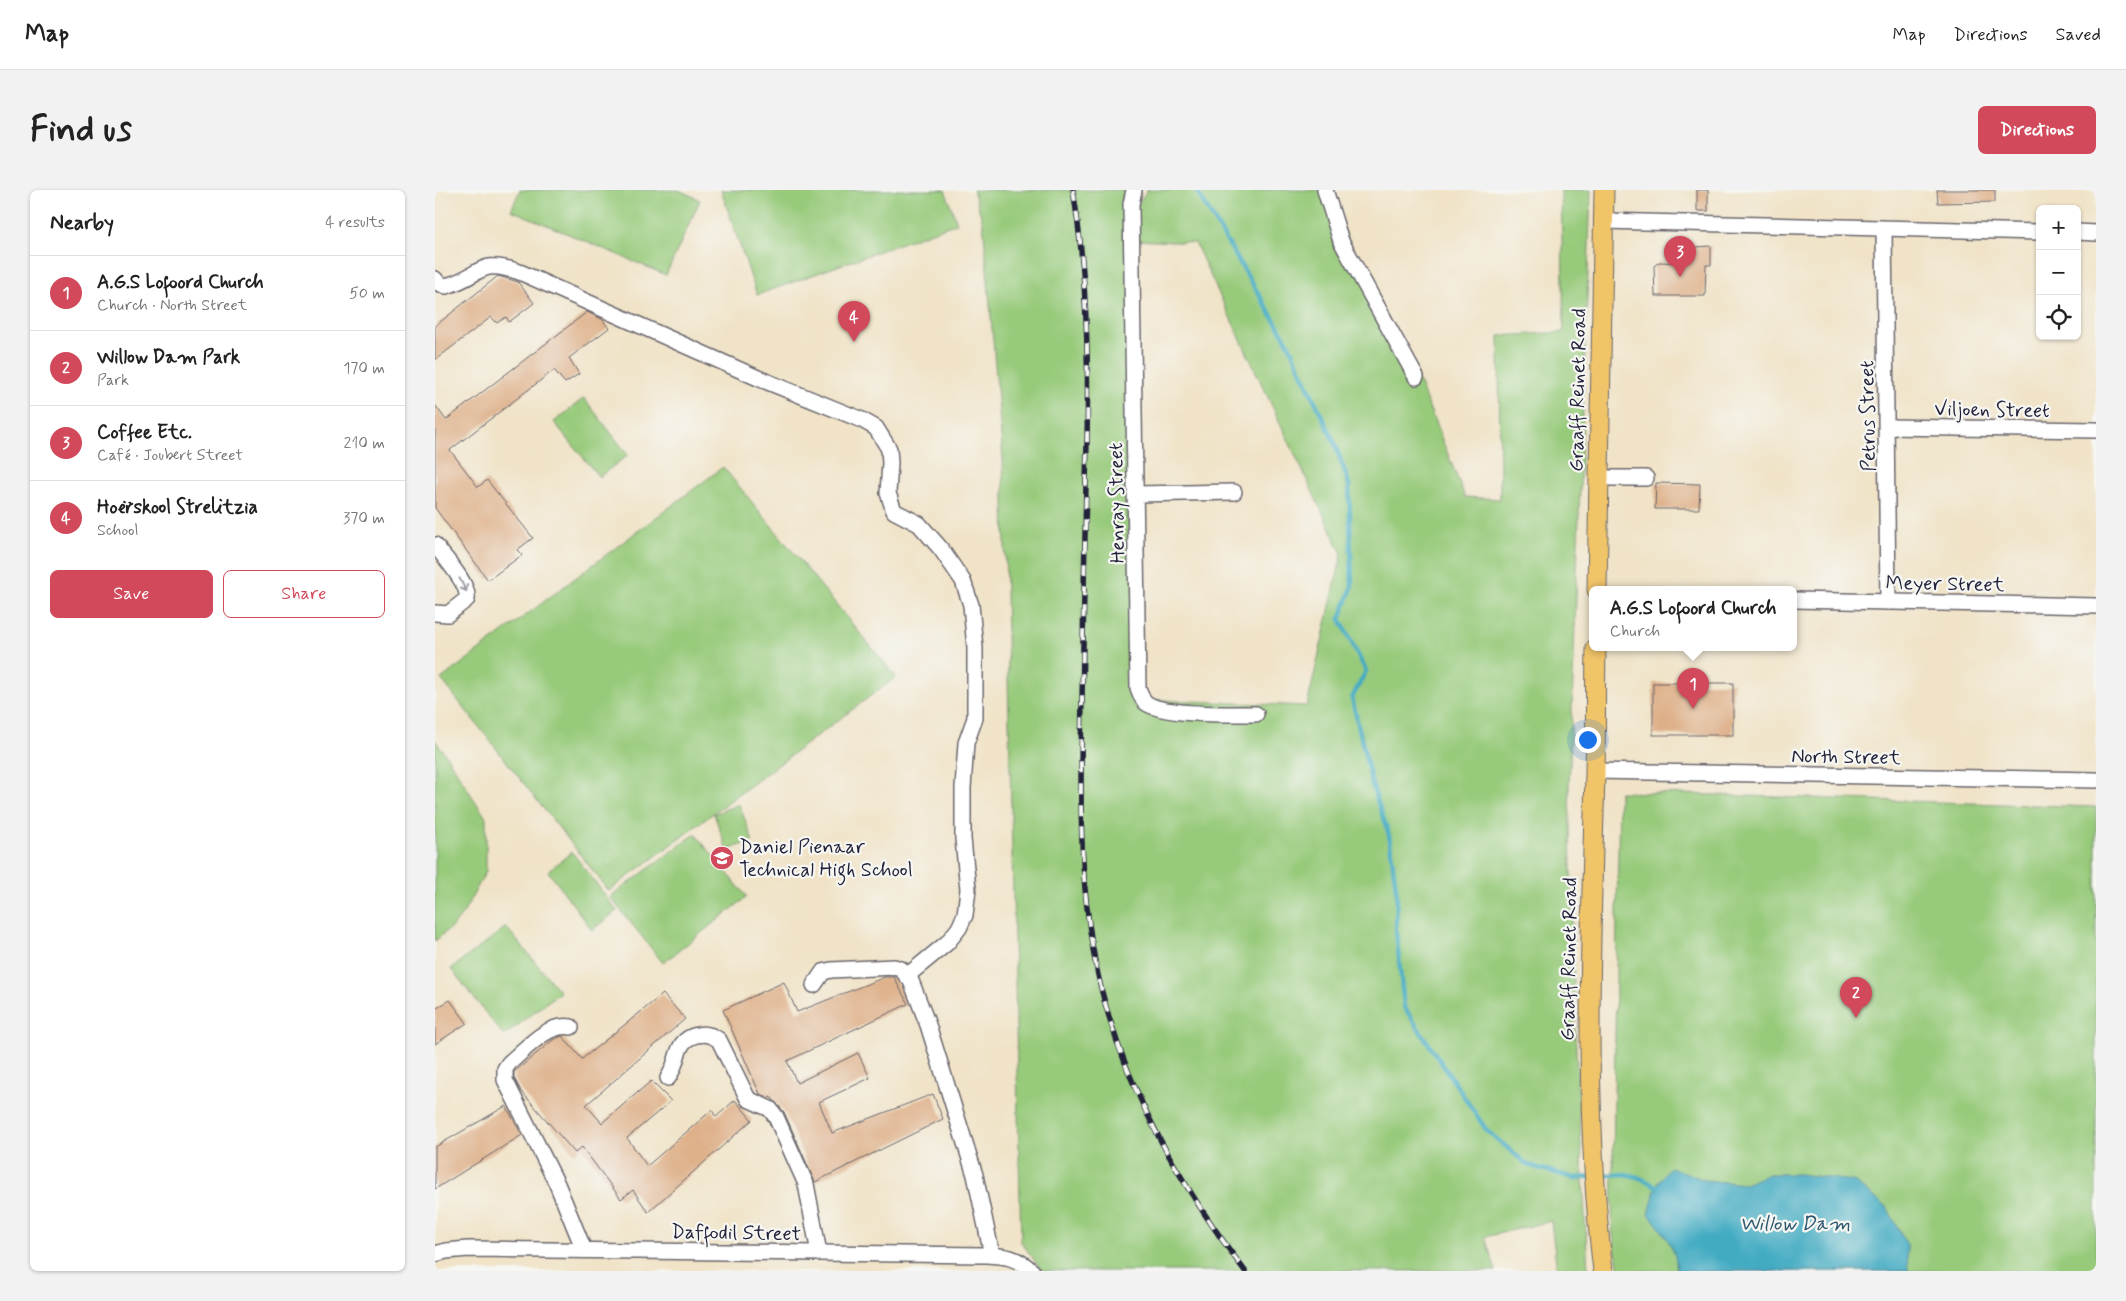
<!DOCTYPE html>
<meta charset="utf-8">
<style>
:root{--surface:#fff;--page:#f2f2f2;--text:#222;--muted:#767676;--line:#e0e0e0;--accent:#d1495b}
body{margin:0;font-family:Mynerve,sans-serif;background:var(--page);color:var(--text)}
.controls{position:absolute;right:15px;top:15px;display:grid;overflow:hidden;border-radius:8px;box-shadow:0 1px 4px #0004}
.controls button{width:45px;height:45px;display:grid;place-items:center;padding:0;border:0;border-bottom:1px solid var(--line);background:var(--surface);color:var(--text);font:25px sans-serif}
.you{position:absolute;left:1152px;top:549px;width:18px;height:18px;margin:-12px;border:4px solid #fff;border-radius:50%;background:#1a73e8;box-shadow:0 0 0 8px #1a73e833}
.badge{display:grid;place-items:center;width:32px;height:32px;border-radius:50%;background:var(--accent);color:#fff;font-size:16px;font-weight:700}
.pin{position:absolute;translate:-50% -41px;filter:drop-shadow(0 1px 2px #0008)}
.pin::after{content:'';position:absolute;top:26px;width:18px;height:15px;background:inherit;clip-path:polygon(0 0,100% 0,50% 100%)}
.popup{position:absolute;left:1154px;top:396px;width:208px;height:65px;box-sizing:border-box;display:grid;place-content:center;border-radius:8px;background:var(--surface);filter:drop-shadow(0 1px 4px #0005);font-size:16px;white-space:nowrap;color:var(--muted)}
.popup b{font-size:19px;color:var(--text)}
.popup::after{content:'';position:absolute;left:50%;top:100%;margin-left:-10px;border:10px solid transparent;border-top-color:var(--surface)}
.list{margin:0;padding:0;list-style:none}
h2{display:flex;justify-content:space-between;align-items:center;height:65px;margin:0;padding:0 20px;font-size:21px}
h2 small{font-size:16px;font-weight:400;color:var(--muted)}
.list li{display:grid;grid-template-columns:32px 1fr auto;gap:15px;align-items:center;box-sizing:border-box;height:75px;padding:0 20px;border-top:1px solid var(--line)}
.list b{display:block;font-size:19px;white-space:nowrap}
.list p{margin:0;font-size:16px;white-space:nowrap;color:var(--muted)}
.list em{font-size:16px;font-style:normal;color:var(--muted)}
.actions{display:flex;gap:10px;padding:15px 20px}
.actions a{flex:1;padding:11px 0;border:1px solid var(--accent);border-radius:8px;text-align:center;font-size:18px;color:var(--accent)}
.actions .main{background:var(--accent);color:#fff}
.icon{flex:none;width:28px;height:28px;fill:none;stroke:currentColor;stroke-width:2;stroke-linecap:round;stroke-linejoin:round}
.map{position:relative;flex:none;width:1661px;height:1081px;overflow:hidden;border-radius:8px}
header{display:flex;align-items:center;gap:30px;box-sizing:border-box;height:70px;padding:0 25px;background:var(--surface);border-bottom:1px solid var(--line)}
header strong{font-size:24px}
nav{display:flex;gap:28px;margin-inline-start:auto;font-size:18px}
.intro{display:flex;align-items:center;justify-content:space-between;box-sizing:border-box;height:120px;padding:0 30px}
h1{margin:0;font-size:35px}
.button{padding:12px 22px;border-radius:8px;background:var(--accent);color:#fff;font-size:18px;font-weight:700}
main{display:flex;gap:30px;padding:0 30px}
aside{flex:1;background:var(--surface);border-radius:8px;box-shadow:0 1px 4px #0004}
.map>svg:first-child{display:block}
</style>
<header>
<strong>Map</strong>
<nav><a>Map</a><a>Directions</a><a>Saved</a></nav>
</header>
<div class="intro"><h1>Find us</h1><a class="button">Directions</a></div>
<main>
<aside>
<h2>Nearby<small>4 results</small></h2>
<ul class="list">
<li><span class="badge">1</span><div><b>A.G.S Lofoord Church</b><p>Church · North Street</p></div><em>50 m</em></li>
<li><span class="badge">2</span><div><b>Willow Dam Park</b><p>Park</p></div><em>170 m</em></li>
<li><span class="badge">3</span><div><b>Coffee Etc.</b><p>Café · Joubert Street</p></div><em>210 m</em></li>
<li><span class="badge">4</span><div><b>Hoërskool Strelitzia</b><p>School</p></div><em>370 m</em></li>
</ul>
<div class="actions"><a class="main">Save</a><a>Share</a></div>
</aside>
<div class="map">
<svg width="1661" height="1081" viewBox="0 0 1661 1081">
<rect width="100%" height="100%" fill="#f6f6f2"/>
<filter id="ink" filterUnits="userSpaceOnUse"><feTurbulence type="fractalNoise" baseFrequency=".02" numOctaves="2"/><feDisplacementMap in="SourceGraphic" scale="10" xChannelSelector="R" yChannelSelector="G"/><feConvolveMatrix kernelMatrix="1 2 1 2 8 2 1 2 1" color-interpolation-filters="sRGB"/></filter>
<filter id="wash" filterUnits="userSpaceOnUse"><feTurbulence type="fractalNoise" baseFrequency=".0096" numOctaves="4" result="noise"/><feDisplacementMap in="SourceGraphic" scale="20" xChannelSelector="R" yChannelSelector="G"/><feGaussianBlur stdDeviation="1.12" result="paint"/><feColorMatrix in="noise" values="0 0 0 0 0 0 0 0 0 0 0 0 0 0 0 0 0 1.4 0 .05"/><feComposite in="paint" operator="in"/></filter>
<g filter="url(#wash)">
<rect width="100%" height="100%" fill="#f0e3c7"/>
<g fill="#97ca7a" stroke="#5c765a">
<path d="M85,0H244L265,10L231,85L76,20Z"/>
<path d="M286,0H510L522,33L322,105Z"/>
<path d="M538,0H704L695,14L704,509L872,516L907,364L760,53L702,50V16L712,0H889L984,192L1030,307L1065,309L1064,146L1129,142L1126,0H1156L1134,598L1140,840L1153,1081H1122L1116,1031L1050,1047L1061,1081H607L586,1052L568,269L548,32Z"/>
<path d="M149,208L193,265L164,287L119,232Z"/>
<path d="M288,277L461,487L174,701L6,489Z"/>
<path d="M0,550L13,568L51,628V681L29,722L18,736L0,751Z"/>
<path d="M1184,602L1661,617V1081H1184L1177,1039Z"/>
<path d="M304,614L318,651L292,660L279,624Z"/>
<path d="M260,644L312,707L228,773L175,707Z"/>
<path d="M137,662L182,721L157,740L113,681Z"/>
<path d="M71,737L125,802L69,846L16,779Z"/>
</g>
<path fill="#42abc2" stroke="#32667e" d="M1235,977L1270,990L1310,994L1334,984H1364L1418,991L1452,1017L1472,1055L1473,1081H1241C1244,1060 1226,1040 1214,1024L1221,996Z"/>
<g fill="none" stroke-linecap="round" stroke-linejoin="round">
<g stroke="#42abc2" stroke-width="4.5">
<path d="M761,0L852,151L900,254L914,294L917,397L905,429L931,481L917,508L937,595L954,645L962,706L961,741L969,817L1052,941L1093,975L1139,988L1155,987"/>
<path d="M1163,986C1190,983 1197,982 1221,996"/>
</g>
</g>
<g id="blocks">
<g fill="#deb089">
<rect x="1262" y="0" width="11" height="21"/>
<path d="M1502,0H1560V12L1503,13Z"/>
<path d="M1276,56V75H1271L1270,106H1220L1219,76L1224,72L1252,73L1253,62H1260V57Z"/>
<path d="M63,86L83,92L99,113L74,132L71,127L62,133L56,127L0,170V136Z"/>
<path d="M152,122L167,129L174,138L134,168L144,184L130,193L119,180L15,260L43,297L52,290L98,348L82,360L87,365L53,390L0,318V215L11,230Z"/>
<path d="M1221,293L1265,294L1264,319H1220Z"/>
<rect x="1218" y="493" width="80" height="52"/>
<path d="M450,787H459L473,814L352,871L362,893L423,863L435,888L384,912L397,943L498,904L508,929L380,992L349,922L337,908L325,904L288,820L349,792L362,822Z"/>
<path d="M228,804L250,829L151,915L167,933L216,891L236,911L192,948L212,976L277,920L281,927L300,910L317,930L213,1022L198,1000L186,1009L147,957L140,963L86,901L79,888V882L118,850L127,846L147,869Z"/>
<path d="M15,810L32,833L0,854V819Z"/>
<path d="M71,916L87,945L0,999V957Z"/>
</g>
</g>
</g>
<g filter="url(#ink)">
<use href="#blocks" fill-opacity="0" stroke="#6a666c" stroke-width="1"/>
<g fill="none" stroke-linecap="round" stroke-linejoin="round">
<g stroke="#6a666c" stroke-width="18">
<g id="minor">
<path d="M699,0L696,14L703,498C705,503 707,509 710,512C725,526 798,524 821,524"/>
<path d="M890,0L906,51L981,187"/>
<path d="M1168,31L1605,42"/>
<path d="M1449,39L1453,412"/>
<path d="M1642,42L1661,43"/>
<path d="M0,89L3,93L11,96C49,85 42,67 87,83L323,188L427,230L441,238L454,259L455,273L453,303L459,321L484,334L506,359L528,391L536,415L540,458V528L531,553L528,598V649L533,699L530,725L524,738L512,753L473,785"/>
<path d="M1452,237L1661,240"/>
<path d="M1164,288H1211"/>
<path d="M702,304L799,302"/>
<path d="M0,355C9,367 35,395 32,409L13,424L0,423"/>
<path d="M1358,410L1661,416"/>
<path d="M1160,581L1661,590"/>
<path d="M379,795L388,782L396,780L459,777L466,779L476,791L493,835L540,985L557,1065"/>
<path d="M136,837C112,833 92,858 74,873L70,879V890L122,994L149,1060"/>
<path d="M233,888C245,871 239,850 262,845C271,843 277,845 284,850L313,909L335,919L341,927L371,994L384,1063"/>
<path d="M0,1064L11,1061L33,1059L549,1065C570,1066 580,1066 597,1081"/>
</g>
</g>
<g stroke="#6a666c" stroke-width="21">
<g id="major">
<path d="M1162,400L1169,0"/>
<path d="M1161,458C1160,499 1161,541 1160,583C1156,749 1148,915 1168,1081"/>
</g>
</g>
<use href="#minor" stroke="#fff" stroke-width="15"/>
<use href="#major" stroke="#f0c469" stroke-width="19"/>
<g stroke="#22223b" stroke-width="5.5">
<path id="rail" d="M638,0C654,96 654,195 651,292C650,365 648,438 647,511C645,609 643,707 667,802C694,906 746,996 810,1081"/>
</g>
<use href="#rail" stroke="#f6f6f2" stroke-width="4" stroke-dasharray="11" stroke-linecap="butt"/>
</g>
<defs><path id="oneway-shaft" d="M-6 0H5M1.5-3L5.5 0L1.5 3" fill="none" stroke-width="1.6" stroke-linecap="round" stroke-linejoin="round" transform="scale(1.25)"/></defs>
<use stroke="#9c9ca7" href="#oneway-shaft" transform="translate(28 395) rotate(62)"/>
</g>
<defs>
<g id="school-disc" transform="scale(1.25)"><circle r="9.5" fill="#d1495b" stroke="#f6f6f2"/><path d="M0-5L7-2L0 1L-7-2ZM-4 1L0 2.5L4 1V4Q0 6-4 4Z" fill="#fff"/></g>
</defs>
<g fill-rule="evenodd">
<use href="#school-disc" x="287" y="668"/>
</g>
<g text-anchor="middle" stroke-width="4.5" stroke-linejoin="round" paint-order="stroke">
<g font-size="20" fill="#22223b" stroke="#f6f6f2">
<text transform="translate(1142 200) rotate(-89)" y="7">Graaff Reinet Road</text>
<text transform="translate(1557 219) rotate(1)" y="7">Viljoen Street</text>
<text transform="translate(1432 226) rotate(-91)" y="7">Petrus Street</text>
<text transform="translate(681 313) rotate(-91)" y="7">Henray Street</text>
<text transform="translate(1510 393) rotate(1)" y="7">Meyer Street</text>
<text transform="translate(1411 566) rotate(1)" y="7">North Street</text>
<text transform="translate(1133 769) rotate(-89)" y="7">Graaff Reinet Road</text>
<text transform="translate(301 1042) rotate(1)" y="7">Daffodil Street</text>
</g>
<g font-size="20" fill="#22223b" stroke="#f6f6f2" text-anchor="start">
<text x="304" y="663">Daniel Pienaar<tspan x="304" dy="23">Technical High School</tspan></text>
</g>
<g font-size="21" font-style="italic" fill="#2f5971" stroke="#f6f6f2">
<text x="1360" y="1040">Willow Dam</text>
</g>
</g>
</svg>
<div class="controls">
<button>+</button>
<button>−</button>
<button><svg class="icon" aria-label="locate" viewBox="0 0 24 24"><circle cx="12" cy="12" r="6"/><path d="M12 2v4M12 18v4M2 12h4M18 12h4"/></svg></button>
</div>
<div class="you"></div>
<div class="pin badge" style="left:1258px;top:519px">1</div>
<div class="popup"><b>A.G.S Lofoord Church</b>Church</div>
<div class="pin badge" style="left:1421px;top:828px">2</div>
<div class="pin badge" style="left:1245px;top:87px">3</div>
<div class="pin badge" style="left:419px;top:152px">4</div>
</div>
</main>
